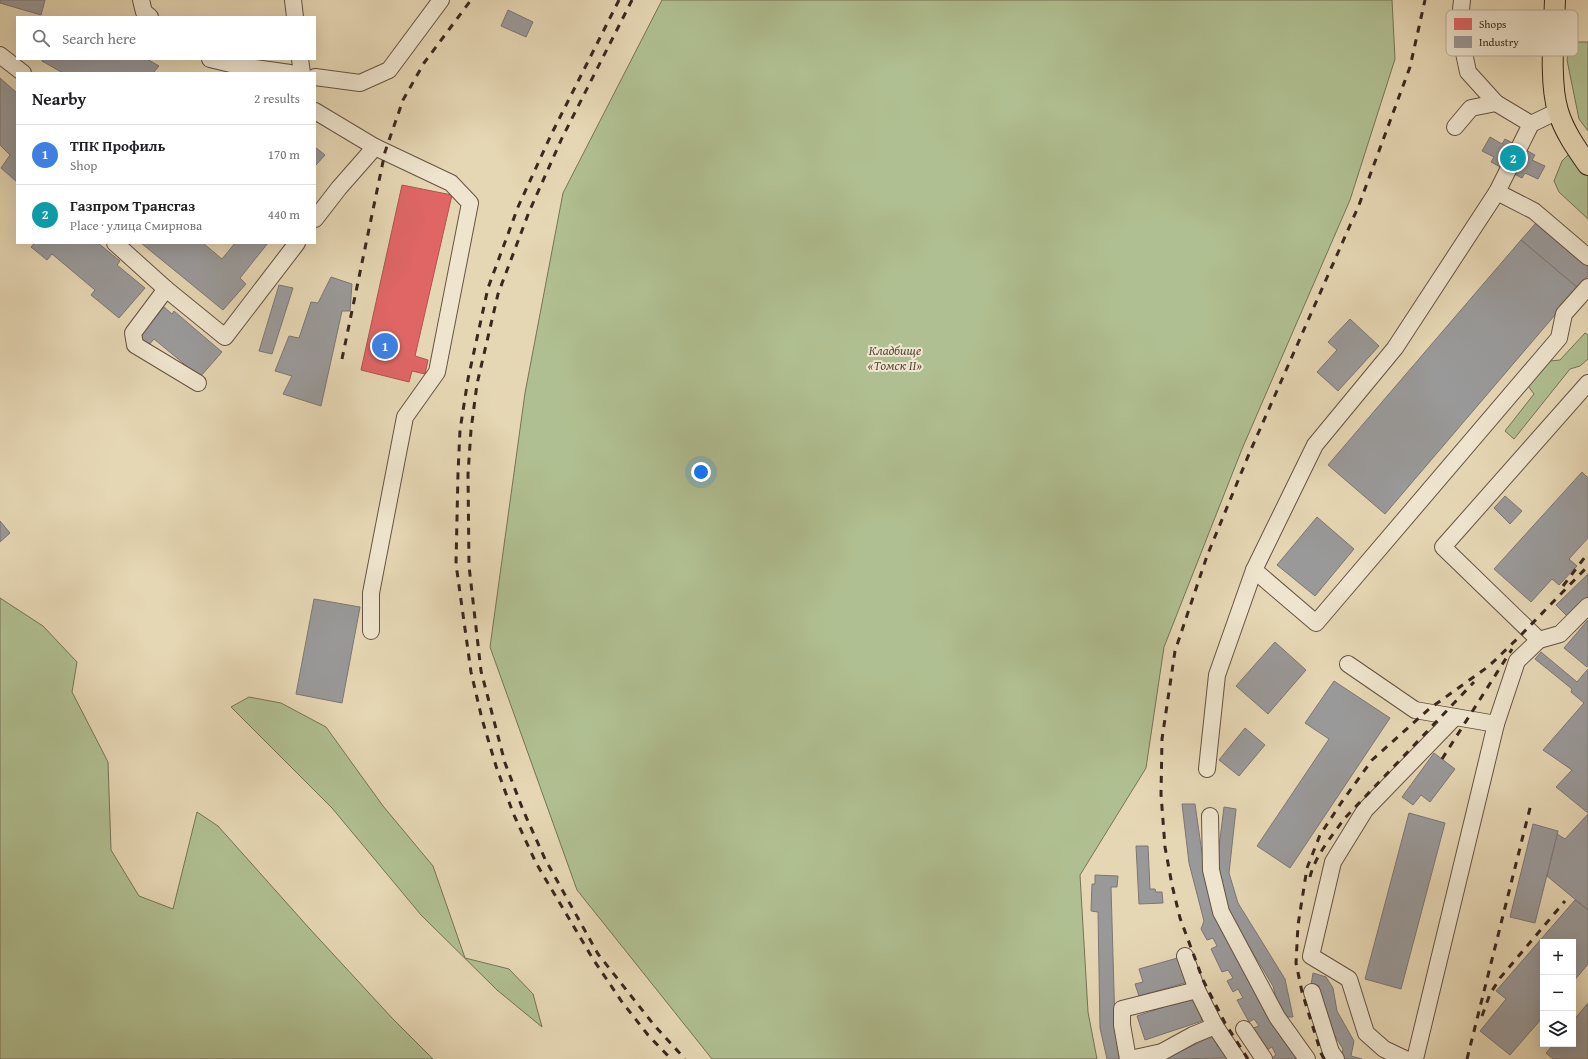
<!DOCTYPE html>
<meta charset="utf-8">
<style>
:root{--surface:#fff;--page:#f6f6f6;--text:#202124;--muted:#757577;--line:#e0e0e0;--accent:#0f766e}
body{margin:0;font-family:"Gentium Book Plus",serif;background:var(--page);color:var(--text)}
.controls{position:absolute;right:12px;bottom:12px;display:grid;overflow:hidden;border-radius:0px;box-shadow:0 4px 16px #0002}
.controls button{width:36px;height:36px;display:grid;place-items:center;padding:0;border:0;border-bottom:1px solid var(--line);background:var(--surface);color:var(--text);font:20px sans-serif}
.you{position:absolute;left:701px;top:472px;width:14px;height:14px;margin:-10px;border:3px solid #fff;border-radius:50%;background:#1a73e8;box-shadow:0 0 0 6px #1a73e833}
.badge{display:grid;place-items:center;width:26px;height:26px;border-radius:50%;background:var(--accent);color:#fff;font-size:13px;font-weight:700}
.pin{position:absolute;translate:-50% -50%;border:2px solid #fff;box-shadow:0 1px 4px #0006}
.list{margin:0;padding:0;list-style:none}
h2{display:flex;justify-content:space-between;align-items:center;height:52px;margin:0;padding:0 16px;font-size:17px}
h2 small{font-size:13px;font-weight:400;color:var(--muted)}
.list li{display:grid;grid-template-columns:26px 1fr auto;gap:12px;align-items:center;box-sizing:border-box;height:60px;padding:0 16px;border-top:1px solid var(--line)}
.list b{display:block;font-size:15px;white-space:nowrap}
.list p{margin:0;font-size:13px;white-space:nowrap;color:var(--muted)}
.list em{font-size:13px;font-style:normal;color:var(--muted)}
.icon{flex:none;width:22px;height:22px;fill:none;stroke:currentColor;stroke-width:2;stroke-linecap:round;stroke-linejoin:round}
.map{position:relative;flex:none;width:1588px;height:1059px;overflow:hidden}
.search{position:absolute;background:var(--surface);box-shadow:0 4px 16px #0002;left:16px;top:16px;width:300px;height:44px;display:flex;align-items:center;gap:10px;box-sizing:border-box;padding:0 14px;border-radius:0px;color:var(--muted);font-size:15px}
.panel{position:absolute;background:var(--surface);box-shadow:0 4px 16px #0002;left:16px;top:72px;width:300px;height:172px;border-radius:0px}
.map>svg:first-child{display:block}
</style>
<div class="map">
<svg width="1588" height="1059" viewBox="0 0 1588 1059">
<rect width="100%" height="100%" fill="#e6d7b4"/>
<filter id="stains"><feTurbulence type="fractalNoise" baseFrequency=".005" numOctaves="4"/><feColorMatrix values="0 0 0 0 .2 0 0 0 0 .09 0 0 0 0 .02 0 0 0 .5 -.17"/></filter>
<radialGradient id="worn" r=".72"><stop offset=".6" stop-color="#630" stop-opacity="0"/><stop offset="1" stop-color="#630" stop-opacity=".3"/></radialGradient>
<g fill="#b0bf91" stroke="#767357">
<path d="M662,0H1392L1395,59L1350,200L1242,449L1164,647L1146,768L1080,875L1088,1012L1097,1059H712L577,890L490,647L525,393L563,193Z"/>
<path d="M1570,42H1588V131L1579,119L1567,60Z"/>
<path d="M1569,154L1588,170V219L1559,192L1554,181L1562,161Z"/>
<path d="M1585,333L1588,335V359L1580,366L1570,369L1514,439L1505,431L1534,394L1528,386L1550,361L1560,360Z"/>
<path d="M0,598L43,626L77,662L72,692L108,762L111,850L139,896L173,909L197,812L218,826L309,928L392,1018L433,1059H0Z"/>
<path d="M249,697L281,703L326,727L383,806L433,866L465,958L509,969L533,994L542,1027L497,990L421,915L332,808L231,707Z"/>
</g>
<path fill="#e06666" stroke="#ae5350" d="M402,185L452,195L415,356L428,360L425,374L412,371L409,382L361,370Z"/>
<g fill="#999" stroke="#7d7774">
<path d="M0,0H45L41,15L0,3Z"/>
<path d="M508,10L533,22L526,37L501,26Z"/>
<path d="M43,59H147L159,66L153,73H63L42,61Z"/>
<path d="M0,78L17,93V182L1,168L10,155L0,145Z"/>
<path d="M1490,137L1502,144L1505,139L1535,155L1532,160L1545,166L1538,179L1525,173L1522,178L1491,162L1494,157L1482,151Z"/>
<path d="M315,147L325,155L315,166Z"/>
<path d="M1536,223L1588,267V276L1578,288L1521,240Z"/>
<path d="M1521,240L1578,288L1385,514L1328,465Z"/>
<path d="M35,243H98L120,261L117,265L145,288L119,318L91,295L95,290L52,254L47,260L31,247Z"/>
<path d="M141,243H203L222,259L235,243H268L240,278L246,284L223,310Z"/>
<path d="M331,277L352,284L350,311H342L321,406L283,394L292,376L275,371L289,336L299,338L311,302L318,303Z"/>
<path d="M279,285L293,288L272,354L259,351Z"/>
<path d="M164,307L172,314L174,311L222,352L200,377L154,339L148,346L138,338Z"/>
<path d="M1350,319L1379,346L1338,391L1317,372L1337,350L1328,342Z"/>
<path d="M1582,472L1588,478V538L1569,559L1577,566L1559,585L1552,579L1531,602L1494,569Z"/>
<path d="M1505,496L1522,511L1510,524L1494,508Z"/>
<path d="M1317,517L1354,549L1315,596L1277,565Z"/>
<path d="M0,521L10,533L0,542Z"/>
<path d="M1588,574V598L1567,616L1556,605Z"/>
<path d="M314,599L360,607L342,703L296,694Z"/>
<path d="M1588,620V666L1587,667L1564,648Z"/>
<path d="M1275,642L1306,670L1268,714L1236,686Z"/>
<path d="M1541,652L1577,682L1588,669V813L1556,787L1572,770L1543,750L1584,703L1571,692L1572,689L1535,659Z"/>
<path d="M1334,681L1390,718L1290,868L1257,846L1329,739L1305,723Z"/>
<path d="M1245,728L1265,745L1239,776L1219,760Z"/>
<path d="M1434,753L1455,769L1430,802L1421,795L1413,805L1402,797Z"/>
<path d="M1182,804H1195L1203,860L1216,916L1269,1012L1297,1059H1270L1276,1055L1272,1047L1266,1050L1253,1028L1259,1026L1254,1019L1249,1022L1237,1000L1243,998L1238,989L1233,992L1227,981L1233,978L1228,970L1222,972L1211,949L1217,946L1213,938L1207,940L1201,929L1204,921L1189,863Z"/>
<path d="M1224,807L1236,809L1229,873L1238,903L1285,979L1293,1017H1281L1273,986L1226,908L1216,871Z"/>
<path d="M1409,813L1445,823L1401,989L1365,979Z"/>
<path d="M1588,814V910L1547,876L1557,834L1565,839Z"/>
<path d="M1533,824L1558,831L1535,923L1510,917Z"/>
<path d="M1136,846H1148L1150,889H1155L1156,892H1162L1163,903L1139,904Z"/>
<path d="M1095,875L1118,876L1117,887H1111L1115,1025L1121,1059H1107L1100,1028L1098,912L1091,911L1092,884H1095Z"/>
<path d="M1575,900L1588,910V964L1573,982V942H1543V1017L1510,1055L1480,1031L1506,999L1496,991Z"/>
<path d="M1181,957L1188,982L1139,996L1135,984L1143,982L1139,969Z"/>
<path d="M1313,973L1326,977L1333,988L1337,1011L1354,1041L1351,1056L1362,1059H1341L1343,1049L1324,1018L1319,986L1311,985Z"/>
<path d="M1194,997L1202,1021L1145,1040L1137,1016Z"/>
<path d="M1588,1003V1059H1553L1546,1053L1554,1044H1573V1021Z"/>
<path d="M1213,1036L1218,1047L1222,1045L1228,1058L1164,1059Z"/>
</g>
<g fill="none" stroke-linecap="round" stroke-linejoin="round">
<g stroke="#665343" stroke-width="18">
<g id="minor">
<path d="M141,0L144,12L150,17"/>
<path d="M293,0L295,17"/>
<path d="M1462,0L1459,29L1468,72L1496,103L1531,124"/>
<path d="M0,55L23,73"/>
<path d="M210,59L235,65L290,73"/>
<path d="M300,59L302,73"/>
<path d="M315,77L360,83L389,70L441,0"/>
<path d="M315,111L375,147L451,183L470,203L437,372L405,417L371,593V631"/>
<path d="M1455,127L1471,108L1496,103"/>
<path d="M1497,192L1534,211L1588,257"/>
<path d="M315,219L339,188L375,147"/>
<path d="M115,243L166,289L225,337L297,243"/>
<path d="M166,289L133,333L135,345L198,383"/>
<path d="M1254,570L1316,623L1559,338L1564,314L1588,287"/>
<path d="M1539,640L1443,547L1588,383"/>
<path d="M1348,664L1415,710L1496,724L1517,661L1539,640L1560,634L1588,606"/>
<path d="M1207,769L1217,675L1254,570L1315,445L1395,348L1497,192L1531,124L1558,111"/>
<path d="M1210,816L1211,870L1221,912L1277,1017L1307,1059"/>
<path d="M1185,956L1197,990L1215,1026L1237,1059"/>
<path d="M1312,992L1331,1052L1336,1059"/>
<path d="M1244,1029L1264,1059"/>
<path d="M1128,1059L1122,1025V1009L1197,990"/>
<path d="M1130,1059L1162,1052L1193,1035L1215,1026"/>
<path d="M1405,1059L1384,1049L1366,1033L1349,979L1311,956L1333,862L1365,810L1455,717"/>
<path d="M1415,1059L1496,724"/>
</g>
</g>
<g stroke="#3b271d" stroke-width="22">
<path id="major" d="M1555,0C1554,32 1549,81 1558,111C1564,131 1576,148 1588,165"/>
</g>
<use href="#minor" stroke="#efe5ce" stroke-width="16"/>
<use href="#major" stroke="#e6d7b4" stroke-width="20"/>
<g stroke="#3b271d" stroke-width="3" stroke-dasharray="7 7" stroke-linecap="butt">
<path d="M619,0L551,135L518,207L488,288L468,379L460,430L458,473L456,564L471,672L482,719L496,766L513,813L536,863L593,959L622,1002L648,1035L671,1059"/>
<path d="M632,0L562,138L529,212L498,294L477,384L471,430L468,474L469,566L481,671L505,763L523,810L545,859L598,954L654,1025L685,1059"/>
<path d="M342,359L385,152L403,100L424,63L471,0"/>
<path d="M1563,586L1588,553"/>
<path d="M1442,759L1512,649"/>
<path d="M1310,877C1315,856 1332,836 1344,819L1474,682"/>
<path d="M1482,1016L1490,994L1500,978L1565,901"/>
<path d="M1248,1059L1225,1023L1203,980L1180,918L1172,885L1165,847L1161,794L1162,739L1175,651L1207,556L1249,454L1359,205L1410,67L1425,0"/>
<path d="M1324,1059L1321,1053L1302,992L1296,963L1298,925L1307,868L1320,835L1341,803L1372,760L1429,709L1489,666L1519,637L1588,566"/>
<path d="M1467,1059L1531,804"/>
</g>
</g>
<g text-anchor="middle" stroke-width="4" stroke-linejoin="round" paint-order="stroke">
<g font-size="13" font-style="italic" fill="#584d3a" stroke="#efe5ce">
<text x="895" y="355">Кладбище<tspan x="895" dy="15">«Томск II»</tspan></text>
</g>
</g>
<rect x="1446" y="10" width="132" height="46" rx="6" fill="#efe5ce" stroke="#b9ac99" stroke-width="1"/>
<rect x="1454" y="18" width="18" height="12" fill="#e06666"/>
<rect x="1454" y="36" width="18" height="12" fill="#999"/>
<g font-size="11" fill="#3b271d">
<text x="1479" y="28">Shops</text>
<text x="1479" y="46">Industry</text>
</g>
<rect width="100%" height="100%" filter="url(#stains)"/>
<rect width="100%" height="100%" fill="url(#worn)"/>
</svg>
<div class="controls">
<button>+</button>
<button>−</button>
<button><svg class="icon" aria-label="layers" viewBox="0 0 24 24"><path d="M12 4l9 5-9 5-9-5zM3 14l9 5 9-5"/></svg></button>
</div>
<div class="you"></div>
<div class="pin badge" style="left:385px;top:346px;background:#3f7fe0">1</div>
<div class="pin badge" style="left:1513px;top:158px;background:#0f9aa8">2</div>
<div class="search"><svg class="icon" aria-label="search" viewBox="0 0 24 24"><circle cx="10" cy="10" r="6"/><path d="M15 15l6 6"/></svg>Search here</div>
<section class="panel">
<h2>Nearby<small>2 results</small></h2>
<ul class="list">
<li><span class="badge" style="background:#3f7fe0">1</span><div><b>ТПК Профиль</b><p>Shop</p></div><em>170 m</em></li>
<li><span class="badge" style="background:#0f9aa8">2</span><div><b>Газпром Трансгаз</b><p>Place · улица Смирнова</p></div><em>440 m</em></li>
</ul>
</section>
</div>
